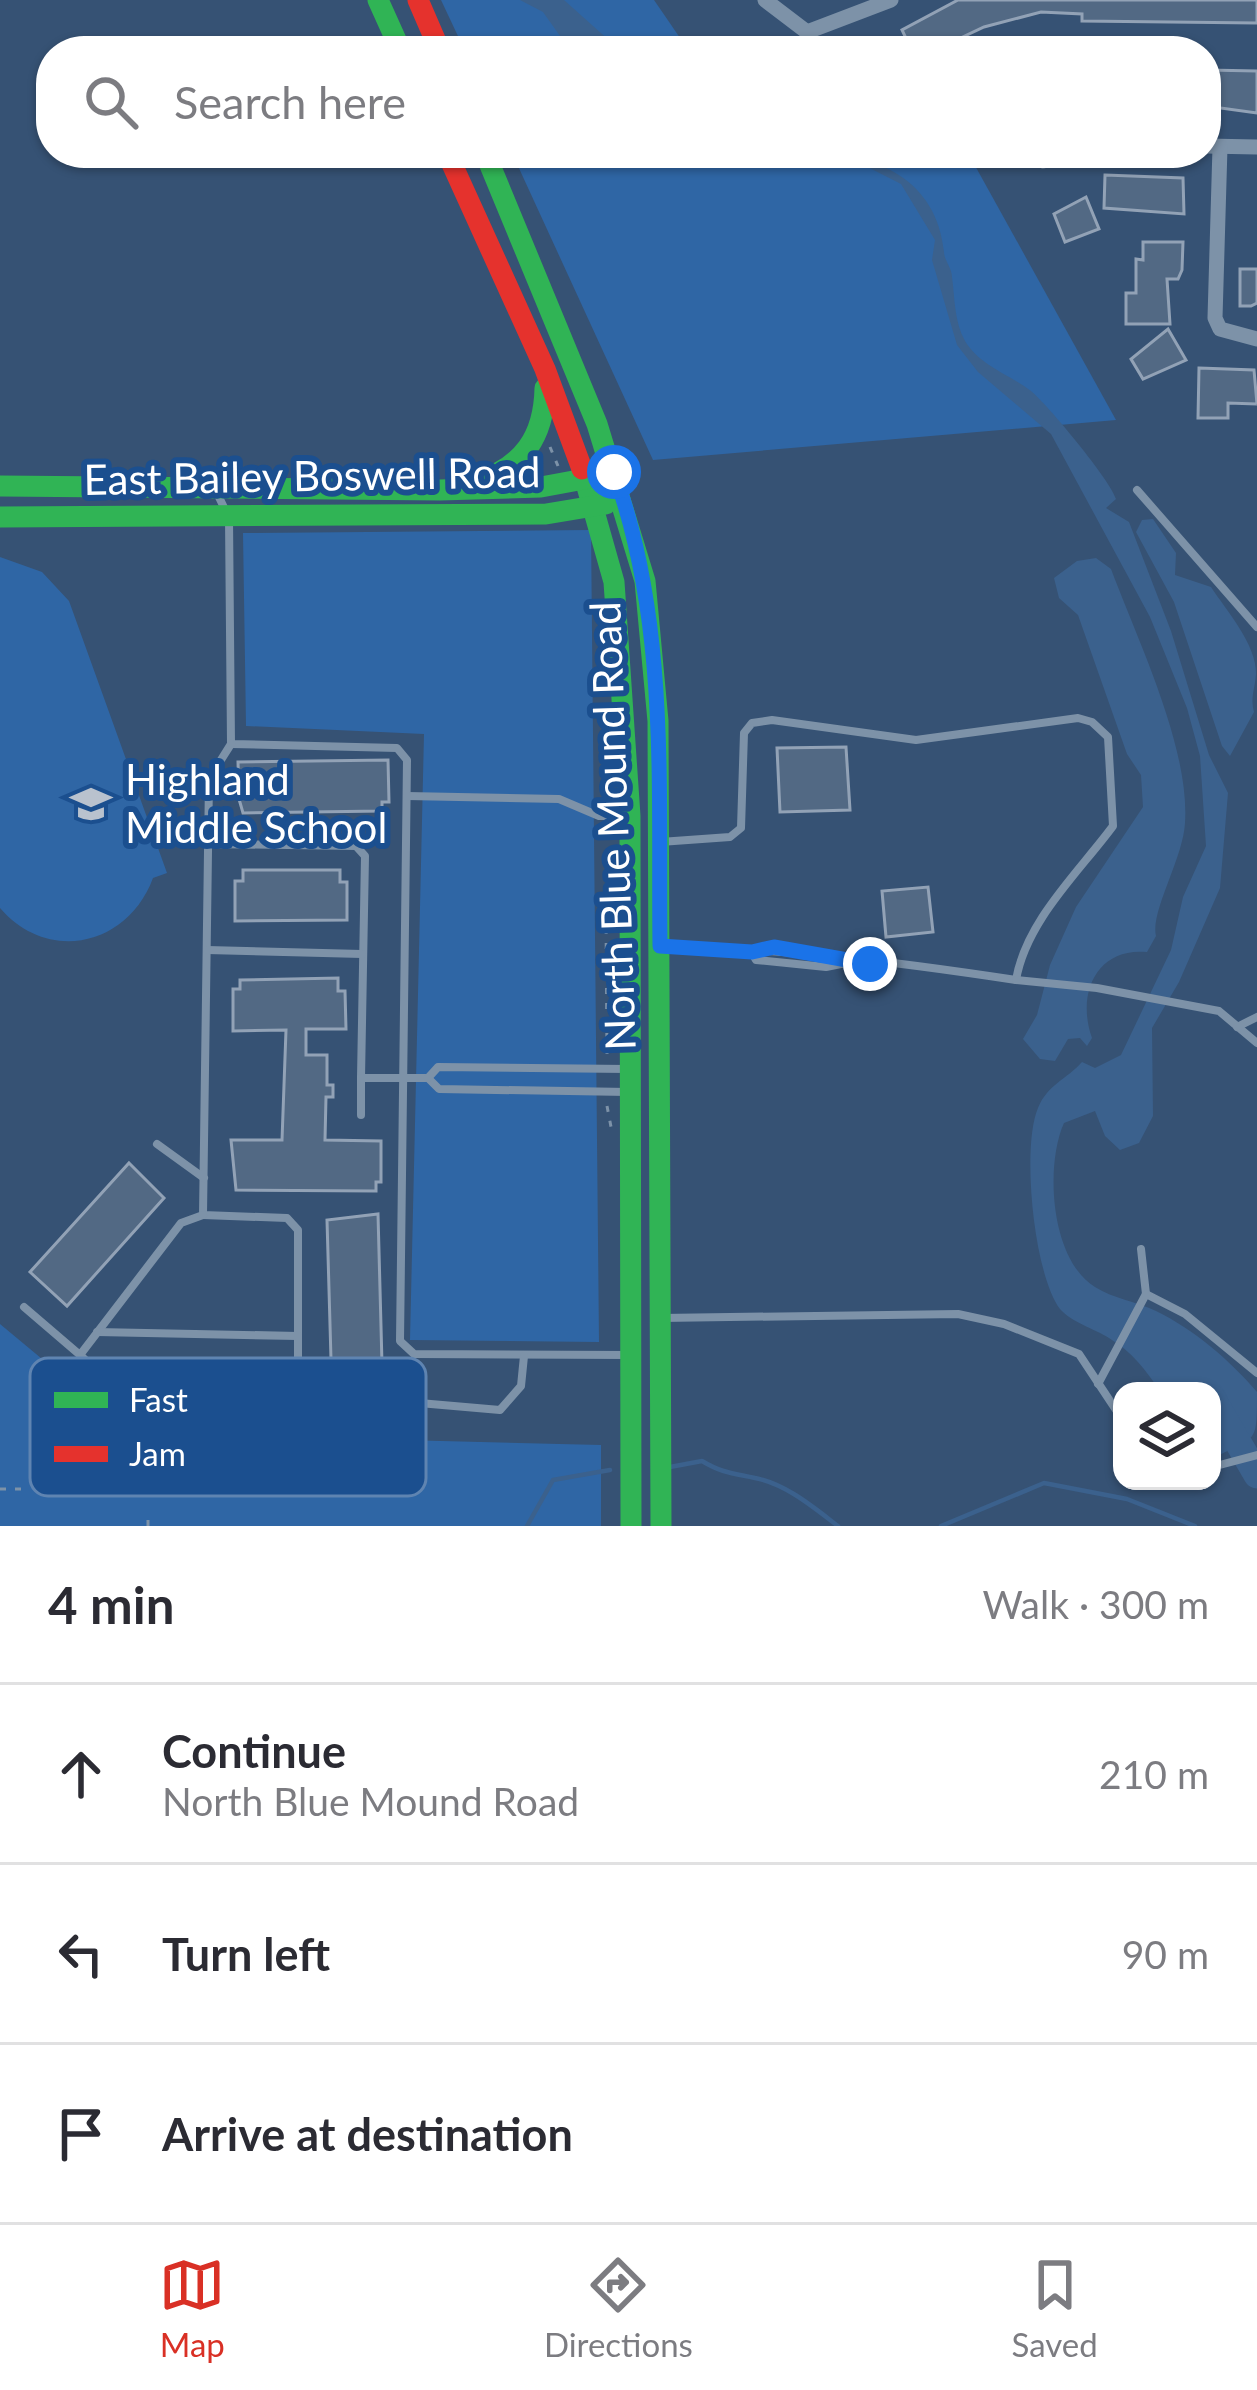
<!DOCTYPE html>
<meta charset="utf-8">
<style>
:root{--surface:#fff;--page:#f7f7f7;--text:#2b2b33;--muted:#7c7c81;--line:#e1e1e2;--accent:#d93025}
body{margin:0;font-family:Lato,sans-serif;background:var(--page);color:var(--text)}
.controls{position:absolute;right:36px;bottom:36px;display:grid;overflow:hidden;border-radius:24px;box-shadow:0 3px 9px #0004}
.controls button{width:108px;height:108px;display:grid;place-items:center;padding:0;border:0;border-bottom:3px solid var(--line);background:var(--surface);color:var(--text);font:60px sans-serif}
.stop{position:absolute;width:36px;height:36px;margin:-27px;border:9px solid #1a73e8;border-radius:50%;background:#fff}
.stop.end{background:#1a73e8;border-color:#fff;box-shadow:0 3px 12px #0008}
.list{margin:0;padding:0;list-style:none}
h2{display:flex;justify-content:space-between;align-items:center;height:156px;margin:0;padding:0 48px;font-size:51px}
h2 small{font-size:39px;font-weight:400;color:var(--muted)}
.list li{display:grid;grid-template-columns:78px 1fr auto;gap:36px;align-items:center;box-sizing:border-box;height:180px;padding:0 48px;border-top:3px solid var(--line)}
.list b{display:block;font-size:45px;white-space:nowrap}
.list p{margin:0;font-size:39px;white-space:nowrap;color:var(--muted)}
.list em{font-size:39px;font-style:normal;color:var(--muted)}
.icon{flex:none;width:66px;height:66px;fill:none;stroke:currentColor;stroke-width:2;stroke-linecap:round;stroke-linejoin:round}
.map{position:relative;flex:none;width:1257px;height:1526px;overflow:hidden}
.search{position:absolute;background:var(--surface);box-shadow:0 3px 9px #0004;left:36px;right:36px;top:36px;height:132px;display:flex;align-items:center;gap:30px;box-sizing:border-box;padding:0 42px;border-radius:48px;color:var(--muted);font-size:45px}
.sheet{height:696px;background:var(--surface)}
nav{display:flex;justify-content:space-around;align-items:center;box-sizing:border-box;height:168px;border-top:3px solid var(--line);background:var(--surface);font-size:33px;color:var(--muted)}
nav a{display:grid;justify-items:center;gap:6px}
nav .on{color:var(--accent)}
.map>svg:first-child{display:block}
</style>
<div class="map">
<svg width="1257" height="1526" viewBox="0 0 1257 1526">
<rect width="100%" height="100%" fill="#365274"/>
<g fill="#2f66a5">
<path d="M441,0H654L689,51H465Z"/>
<path d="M512,153H968L1116,420L653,460Z"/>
<path d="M591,530L599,1342L410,1340L424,734L246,726L243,533Z"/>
<path d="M0,557L42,572L69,601L167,873L153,878C128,946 48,964 0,908Z"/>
<path d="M0,1324L131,1433L601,1445V1526H0Z"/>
</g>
<g fill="#3b618d">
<path d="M520,0H564L621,51L570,50L543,12Z"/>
<path d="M812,153C877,153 937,180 944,252C944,260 952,268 952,277C955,299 954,321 965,341C980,366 1009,374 1031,391C1048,405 1111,481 1116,499L1106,508L1129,522L1171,631L1209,755L1228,793L1220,888L1179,982L1152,1028L1153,1116L1139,1143L1120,1150L1105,1136L1095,1111L1064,1123C1045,1165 1050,1259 1095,1287C1112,1298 1137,1302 1156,1311C1193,1329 1230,1360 1257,1392C1257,1446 1257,1435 1214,1458L1212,1391H1160C1145,1369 1132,1352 1109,1338C1095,1329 1071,1322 1060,1309C1034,1275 1021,1148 1038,1108C1047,1085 1067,1079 1082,1062L1095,1068L1121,1055L1171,950L1183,897L1206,846L1200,756L1187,708L1150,617L1051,434L978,372L957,345L932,260L935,240L901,184L848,157Z"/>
<path d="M1153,519L1176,553L1175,575L1211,587C1226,610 1257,645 1256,674C1255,689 1250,697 1254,712L1230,756L1222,746L1174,602L1136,532L1142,520Z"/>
<path d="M1096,558L1111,569C1138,641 1190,748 1185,823C1183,859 1150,912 1156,936L1147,952C1097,947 1076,993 1092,1038L1087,1046L1080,1038L1068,1039L1055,1061L1040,1059L1023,1039L1037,1015L1050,965L1076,907L1143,807L1141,775L1127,754L1078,615L1059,598L1054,578L1077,561Z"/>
</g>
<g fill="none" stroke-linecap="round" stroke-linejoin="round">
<g stroke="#3b618d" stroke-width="4.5">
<path d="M670,1467L702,1461C722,1473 732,1473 755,1478C786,1484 813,1507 838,1526"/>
<path d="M527,1526L553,1480L610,1470"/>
<path d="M941,1526L1044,1483L1127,1499L1195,1526"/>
</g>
<path stroke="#3b618d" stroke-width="27" d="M1212,1398L1257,1475"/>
</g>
<g fill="#526984" stroke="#92a2b6" stroke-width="3">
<path d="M958,0H1257V23L1082,21V14L1041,12L984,27L933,51H912L902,30Z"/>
<path d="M1207,70L1257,71V113L1206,106Z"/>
<path d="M1105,175L1183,178L1184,214L1104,208Z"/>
<path d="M1086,197L1099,229L1065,242L1054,214Z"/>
<path d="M1143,242H1183L1182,270L1178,279H1167L1170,324H1126V293H1136V259L1143,260Z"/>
<path d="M1240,269H1257V303L1251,306H1240Z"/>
<path d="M1168,329L1186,360L1143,379L1131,359Z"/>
<path d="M1199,368L1254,370L1257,404L1228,403V418H1198Z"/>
<path d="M846,747L850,810L780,812L777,748Z"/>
<path d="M388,760L389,802H382V811L243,813L239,799L238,762Z"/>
<path d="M243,870H340V882H347V920L235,921V881H243Z"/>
<path d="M928,887L933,932L886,937L882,891Z"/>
<path d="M338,978V991H345L346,1029H306V1055H327V1085H333V1097H326L325,1140L381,1141V1182H376V1191L236,1190L231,1140H282L286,1030L233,1031V989H240V980Z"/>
<path d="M129,1163L164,1198L67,1306L30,1272Z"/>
<path d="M378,1214L382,1364L339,1365V1359H331L327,1220Z"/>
</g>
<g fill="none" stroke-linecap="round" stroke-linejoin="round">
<g stroke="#7d92a8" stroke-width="3" stroke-dasharray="6 9" stroke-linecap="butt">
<path d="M550,447L558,466"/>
<path d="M607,1054L606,916L611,884"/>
<path d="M607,1106L612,1132"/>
<path d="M0,1489H30"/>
<path d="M148,1526V1520"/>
</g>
<g stroke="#7d92a8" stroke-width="8">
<path d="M1137,490L1257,627"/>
<path d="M217,493L229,518L231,744L397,748L407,760L400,1341L414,1354L629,1355"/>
<path d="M231,744L209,779L203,1215L287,1218L298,1230V1365L309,1385L327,1395L500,1410L521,1386L524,1356"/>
<path d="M407,796L559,799L599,816H630"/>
<path d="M660,842L730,837L741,828L744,733L752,723L772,720L916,740L1078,718L1092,722L1108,737L1113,826C1079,872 1026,921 1016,980C897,962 780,947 661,947"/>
<path d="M209,844L356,846L365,856L361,1078H428L439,1089L628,1092"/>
<path d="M207,950L362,954"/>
<path d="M752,953L756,960L826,967L846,963"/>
<path d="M1016,980L1097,988L1219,1011L1257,1043"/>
<path d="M1237,1027L1257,1017"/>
<path d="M428,1078L438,1067L628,1069"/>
<path d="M361,1115V1078"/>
<path d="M157,1144L204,1178"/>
<path d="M1141,1249L1146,1294L1185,1314L1257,1373"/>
<path d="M24,1307L80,1355L181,1223L203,1215"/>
<path d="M661,1318L958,1314L1004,1324L1079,1354L1122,1419"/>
<path d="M97,1332L298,1336"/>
<path d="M80,1355L106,1379"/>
<path d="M1098,1384L1146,1294"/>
<path d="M1212,1467L1257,1455"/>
</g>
<g stroke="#7d92a8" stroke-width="15">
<path d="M765,0L807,32L891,0"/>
<path d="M1206,146L1257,147"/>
<path d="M1220,147L1215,318L1220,329L1257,339"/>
<path d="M1043,161L1056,153"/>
</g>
<g stroke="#30b455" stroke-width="21">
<path d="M378,0L401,51"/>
<path d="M485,153L597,424L645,581L658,721L661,1526"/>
<path d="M582,469L614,582L630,816L631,1526"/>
<path d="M476,482C523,467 544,437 545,388"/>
<path d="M0,486L440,490L541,487L595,477"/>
<path d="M0,517L546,514L606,504"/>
</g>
<g stroke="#e5322d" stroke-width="21">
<path d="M418,0L440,51"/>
<path d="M447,153L545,369L582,469"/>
</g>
</g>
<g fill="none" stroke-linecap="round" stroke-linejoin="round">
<path stroke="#1a73e8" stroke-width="15" d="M614,472C669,623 658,788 660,946L752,952L774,947L870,964"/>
</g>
<defs>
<g id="school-bare" transform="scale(3.24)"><path d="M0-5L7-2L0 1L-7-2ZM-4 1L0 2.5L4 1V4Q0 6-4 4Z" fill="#b9c2ce" stroke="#1b4f8f" stroke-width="2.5" paint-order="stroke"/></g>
</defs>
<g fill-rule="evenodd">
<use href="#school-bare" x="91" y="804"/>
</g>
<g text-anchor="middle" stroke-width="12" stroke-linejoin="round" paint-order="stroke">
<g font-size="42" fill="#fff" stroke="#1b4f8f">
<text transform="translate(312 476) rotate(-1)" y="15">East Bailey Boswell Road</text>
<text transform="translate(613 826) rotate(-92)" y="15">North Blue Mound Road</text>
</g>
<g font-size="42" fill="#fff" stroke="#1b4f8f" text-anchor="start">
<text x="125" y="795">Highland<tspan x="125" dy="48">Middle School</tspan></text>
</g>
</g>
<rect x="30" y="1358" width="396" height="138" rx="18" fill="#1b4f8f" stroke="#5f84b1" stroke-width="3"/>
<rect x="54" y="1392" width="54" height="16" fill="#30b455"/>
<rect x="54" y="1446" width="54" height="16" fill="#e5322d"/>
<g font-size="33" fill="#fff">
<text x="129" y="1412">Fast</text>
<text x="129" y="1466">Jam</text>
</g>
</svg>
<div class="controls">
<button><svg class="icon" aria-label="layers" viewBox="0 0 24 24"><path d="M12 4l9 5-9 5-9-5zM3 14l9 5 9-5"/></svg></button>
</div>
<div class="stop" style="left:614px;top:472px"></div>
<div class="stop end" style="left:870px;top:964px"></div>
<div class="search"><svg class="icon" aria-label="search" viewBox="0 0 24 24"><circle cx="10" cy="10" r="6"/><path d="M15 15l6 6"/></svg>Search here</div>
</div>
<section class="sheet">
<h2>4 min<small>Walk · 300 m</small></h2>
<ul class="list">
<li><svg class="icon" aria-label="ahead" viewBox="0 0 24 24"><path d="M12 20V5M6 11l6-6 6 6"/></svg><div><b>Continue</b><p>North Blue Mound Road</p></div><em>210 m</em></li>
<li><svg class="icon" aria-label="left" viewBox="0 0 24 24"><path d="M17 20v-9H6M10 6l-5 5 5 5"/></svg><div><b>Turn left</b></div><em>90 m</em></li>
<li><svg class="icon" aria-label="arrive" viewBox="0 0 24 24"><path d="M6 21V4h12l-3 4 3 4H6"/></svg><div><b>Arrive at destination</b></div></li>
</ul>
</section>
<nav>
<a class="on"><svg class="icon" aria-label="map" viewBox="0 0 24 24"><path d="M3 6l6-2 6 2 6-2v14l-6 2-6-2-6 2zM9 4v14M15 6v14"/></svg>Map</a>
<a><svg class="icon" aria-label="directions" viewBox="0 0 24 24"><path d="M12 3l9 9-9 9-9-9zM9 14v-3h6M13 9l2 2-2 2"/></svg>Directions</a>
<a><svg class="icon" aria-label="saved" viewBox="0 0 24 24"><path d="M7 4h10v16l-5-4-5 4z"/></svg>Saved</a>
</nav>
